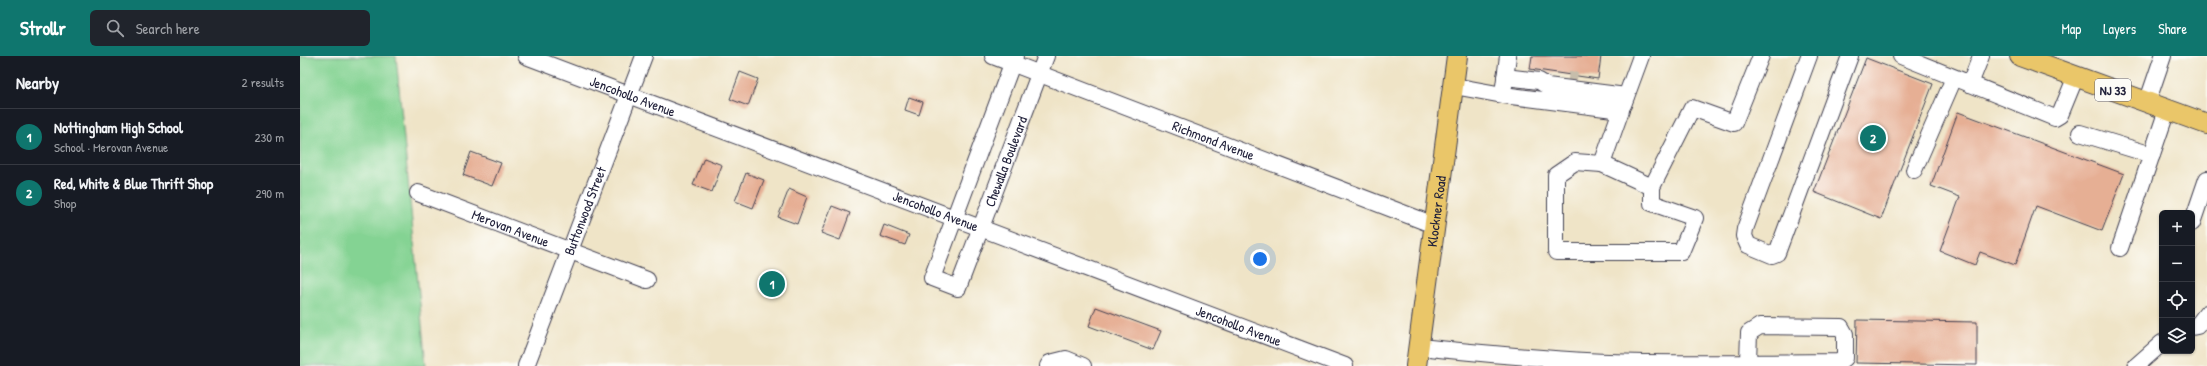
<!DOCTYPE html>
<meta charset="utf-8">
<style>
:root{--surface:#171b24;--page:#20242c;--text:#f1f3f6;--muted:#9ea1a6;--line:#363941;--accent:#0f766e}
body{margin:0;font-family:"Patrick Hand",sans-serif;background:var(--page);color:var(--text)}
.controls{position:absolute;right:12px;bottom:12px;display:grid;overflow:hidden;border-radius:6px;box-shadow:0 1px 3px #0004}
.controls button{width:36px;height:36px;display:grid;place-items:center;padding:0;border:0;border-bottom:1px solid var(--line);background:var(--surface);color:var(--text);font:20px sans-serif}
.you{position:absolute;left:960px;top:203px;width:14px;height:14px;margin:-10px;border:3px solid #fff;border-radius:50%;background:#1a73e8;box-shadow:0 0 0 6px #1a73e833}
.badge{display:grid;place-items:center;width:26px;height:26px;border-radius:50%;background:var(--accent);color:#fff;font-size:13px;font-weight:700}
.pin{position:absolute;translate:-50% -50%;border:2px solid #fff;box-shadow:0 1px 4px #0006}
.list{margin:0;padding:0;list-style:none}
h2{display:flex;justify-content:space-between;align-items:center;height:52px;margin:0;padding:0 16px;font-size:17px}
h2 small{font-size:13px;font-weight:400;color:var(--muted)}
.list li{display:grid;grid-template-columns:26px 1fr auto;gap:12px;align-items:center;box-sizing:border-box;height:56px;padding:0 16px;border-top:1px solid var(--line)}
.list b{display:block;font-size:15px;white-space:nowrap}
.list p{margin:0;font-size:13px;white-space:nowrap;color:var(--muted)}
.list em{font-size:13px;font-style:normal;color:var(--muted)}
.icon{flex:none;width:22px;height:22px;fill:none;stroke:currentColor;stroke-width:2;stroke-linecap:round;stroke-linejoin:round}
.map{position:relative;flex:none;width:1907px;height:310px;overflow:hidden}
header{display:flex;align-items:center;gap:24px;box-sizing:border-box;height:56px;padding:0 20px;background:var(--accent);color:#fff}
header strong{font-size:19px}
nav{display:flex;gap:22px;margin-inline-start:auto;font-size:14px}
.search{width:280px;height:36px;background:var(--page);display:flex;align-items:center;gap:10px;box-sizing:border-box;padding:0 14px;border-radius:6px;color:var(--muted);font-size:15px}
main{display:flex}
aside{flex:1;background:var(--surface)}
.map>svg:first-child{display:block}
</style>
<header>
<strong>Strollr</strong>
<div class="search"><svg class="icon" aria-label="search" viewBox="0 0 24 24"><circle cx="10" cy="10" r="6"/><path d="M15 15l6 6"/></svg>Search here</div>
<nav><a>Map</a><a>Layers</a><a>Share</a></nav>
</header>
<main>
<aside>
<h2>Nearby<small>2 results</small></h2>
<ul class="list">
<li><span class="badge">1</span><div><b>Nottingham High School</b><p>School · Merovan Avenue</p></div><em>230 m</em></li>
<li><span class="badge">2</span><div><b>Red, White &amp; Blue Thrift Shop</b><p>Shop</p></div><em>290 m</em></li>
</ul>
</aside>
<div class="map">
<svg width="1907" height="310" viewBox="0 0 1907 310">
<rect width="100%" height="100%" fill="#fdfcf7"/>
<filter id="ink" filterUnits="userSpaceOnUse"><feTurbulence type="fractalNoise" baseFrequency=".025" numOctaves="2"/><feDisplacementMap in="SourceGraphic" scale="8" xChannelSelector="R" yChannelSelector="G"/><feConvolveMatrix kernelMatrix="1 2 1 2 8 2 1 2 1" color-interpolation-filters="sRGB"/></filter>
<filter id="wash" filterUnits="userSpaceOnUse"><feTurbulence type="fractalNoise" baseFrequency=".012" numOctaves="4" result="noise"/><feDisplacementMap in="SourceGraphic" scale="16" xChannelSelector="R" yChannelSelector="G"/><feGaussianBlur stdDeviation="0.9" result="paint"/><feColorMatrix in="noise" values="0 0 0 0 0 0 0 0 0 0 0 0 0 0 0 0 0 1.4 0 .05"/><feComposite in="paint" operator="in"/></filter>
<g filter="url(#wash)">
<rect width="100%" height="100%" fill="#efe4c7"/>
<path fill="#84d393" stroke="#537a67" d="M0,0H96L126,310H0Z"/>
<g id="blocks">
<g fill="#e6af94">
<path d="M1232,0H1301L1298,23L1230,13Z"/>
<path d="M1566,2L1633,28L1581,163L1514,136Z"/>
<path d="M440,16L458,23L448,50L430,43Z"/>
<path d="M609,41L623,46L619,59L605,54Z"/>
<path d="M1658,56L1824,118L1802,175L1736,150L1715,209L1680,196L1675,209L1640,195L1660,141L1631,130Z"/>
<path d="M171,96L201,107L192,130L163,119Z"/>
<path d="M404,102L422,109L412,136L393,129Z"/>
<path d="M446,117L464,124L453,152L435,145Z"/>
<path d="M489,133L507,141L497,168L478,161Z"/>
<path d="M532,150L550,157L540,184L521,177Z"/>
<path d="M584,169L609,179L605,189L580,180Z"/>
<path d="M796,251L861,275L853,294L789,270Z"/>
<path d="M1557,264L1677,266V309L1556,307Z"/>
</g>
</g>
</g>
<g filter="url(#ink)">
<use href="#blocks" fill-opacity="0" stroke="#413f50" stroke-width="1"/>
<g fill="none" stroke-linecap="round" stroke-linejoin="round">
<path stroke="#c6bdab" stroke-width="16" stroke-dasharray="16 8" stroke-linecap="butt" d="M1268,23L1277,24"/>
<g stroke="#413f50" stroke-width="18">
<g id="minor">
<path id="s1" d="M226,0L1045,310"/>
<path id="s2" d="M693,0L1134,169"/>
<path id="s3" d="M715,0L632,222L658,232L746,0"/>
<path d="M1509,0L1445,173L1444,180L1448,189L1472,199L1477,197L1550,0"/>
<path d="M1601,0L1755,62L1760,59L1776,20"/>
<path d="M1205,21L1239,25L1247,30L1326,40"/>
<path d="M1670,28L1681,0"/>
<path d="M1154,30L1203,39L1321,54L1302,108L1275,106L1256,119V196H1381L1395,162L1352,147V131"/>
<path d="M1204,30L1208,0"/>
<path d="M1847,47L1863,0"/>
<path d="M1323,49L1341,0"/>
<path d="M1780,77L1852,99"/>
<path d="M1302,108L1352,131L1392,52L1434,67L1461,0"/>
<path d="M1614,114L1654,22"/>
<path id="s4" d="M118,137L347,224"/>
<path d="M1892,167L1907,123"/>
<path d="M1820,192L1867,54"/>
<path d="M1892,271L1897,270L1907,257"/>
<path d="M1118,291C1182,297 1245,304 1309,306C1385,309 1462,306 1539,306L1545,302V278L1541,271L1460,270L1449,277L1448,305V310"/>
<path id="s5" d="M226,310L344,0"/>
<path d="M748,310L750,307L766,303L783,310"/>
<path d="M1836,310L1862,287"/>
</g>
</g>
<g stroke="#413f50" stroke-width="22">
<g id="major">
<path d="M1720,0L1907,68"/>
<path id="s6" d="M1116,310L1157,0"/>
</g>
</g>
<use href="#minor" stroke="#fff" stroke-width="16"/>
<use href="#major" stroke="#eac669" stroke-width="20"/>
</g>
</g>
<g text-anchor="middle" stroke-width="3.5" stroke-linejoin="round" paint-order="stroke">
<rect fill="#fdfcf7" stroke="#646373" stroke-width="1" x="1795" y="23" width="36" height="22" rx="3"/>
<g font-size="13" font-weight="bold" fill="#22223b">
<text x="1813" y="39">NJ 33</text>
</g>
<g font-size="14" fill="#22223b" stroke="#fdfcf7">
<text dy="5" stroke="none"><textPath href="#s1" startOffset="114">Jencohollo Avenue</textPath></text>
<text dy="5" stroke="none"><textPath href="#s2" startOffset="236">Richmond Avenue</textPath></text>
<text dy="5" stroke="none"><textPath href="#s3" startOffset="400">Chewalla Boulevard</textPath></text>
<text dy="5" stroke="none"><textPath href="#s5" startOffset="166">Buttonwood Street</textPath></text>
<text dy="5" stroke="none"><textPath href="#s1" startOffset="438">Jencohollo Avenue</textPath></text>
<text dy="5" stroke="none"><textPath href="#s6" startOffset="156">Klockner Road</textPath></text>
<text dy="5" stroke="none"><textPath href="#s4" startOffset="99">Merovan Avenue</textPath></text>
<text dy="5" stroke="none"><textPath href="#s1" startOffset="762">Jencohollo Avenue</textPath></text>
</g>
</g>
</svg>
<div class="controls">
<button>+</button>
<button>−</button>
<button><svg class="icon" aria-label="locate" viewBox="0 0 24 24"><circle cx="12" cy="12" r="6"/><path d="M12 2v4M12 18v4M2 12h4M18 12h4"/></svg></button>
<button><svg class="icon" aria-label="layers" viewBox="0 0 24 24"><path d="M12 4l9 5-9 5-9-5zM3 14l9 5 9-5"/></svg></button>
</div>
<div class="you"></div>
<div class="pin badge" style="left:472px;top:228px">1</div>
<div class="pin badge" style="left:1573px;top:82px">2</div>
</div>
</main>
